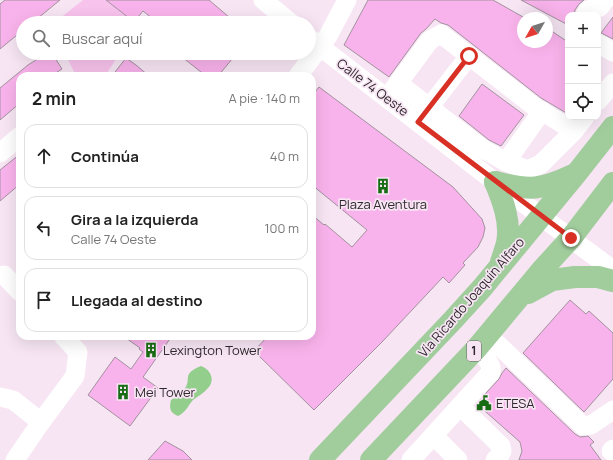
<!DOCTYPE html>
<html lang="es">
<meta charset="utf-8">
<style>
:root{--surface:#fff;--page:#f2f2f2;--text:#222;--muted:#767676;--line:#e0e0e0}
body{margin:0;font-family:Manrope,sans-serif;background:var(--page);color:var(--text)}
.controls{position:absolute;right:12px;top:12px;display:grid;overflow:hidden;border-radius:8px;box-shadow:0 4px 16px #0002}
.controls button{width:36px;height:36px;display:grid;place-items:center;padding:0;border:0;border-bottom:1px solid var(--line);background:var(--surface);color:var(--text);font:20px sans-serif}
.compass{position:absolute;left:517px;top:12px;width:36px;height:36px;border-radius:50%;background:var(--surface);box-shadow:0 4px 16px #0002;rotate:231deg}
.stop{position:absolute;width:12px;height:12px;margin:-9px;border:3px solid #d93025;border-radius:50%;background:#fff}
.stop.end{background:#d93025;border-color:#fff;box-shadow:0 1px 4px #0008}
.list{margin:0;padding:0;list-style:none}
h2{display:flex;justify-content:space-between;align-items:center;height:52px;margin:0;padding:0 16px;font-size:17px}
h2 small{font-size:13px;font-weight:400;color:var(--muted)}
.list li{display:grid;grid-template-columns:26px 1fr auto;gap:12px;align-items:center;box-sizing:border-box;height:64px;margin:0 8px 8px;padding:0 8px;border:1px solid var(--line);border-radius:12px}
.list b{display:block;font-size:15px;white-space:nowrap}
.list p{margin:0;font-size:13px;white-space:nowrap;color:var(--muted)}
.list em{font-size:13px;font-style:normal;color:var(--muted)}
.icon{flex:none;width:22px;height:22px;fill:none;stroke:currentColor;stroke-width:2;stroke-linecap:round;stroke-linejoin:round}
.map{position:relative;flex:none;width:613px;height:460px;overflow:hidden}
.search{position:absolute;background:var(--surface);box-shadow:0 4px 16px #0002;left:16px;top:16px;width:300px;height:44px;display:flex;align-items:center;gap:10px;box-sizing:border-box;padding:0 14px;border-radius:22px;color:var(--muted);font-size:15px}
.panel{position:absolute;background:var(--surface);box-shadow:0 4px 16px #0002;left:16px;top:72px;width:300px;height:268px;border-radius:12px}
.map>svg:first-child{display:block}
</style>
<div class="map">
<svg width="613" height="460" viewBox="0 0 613 460">
<rect width="100%" height="100%" fill="#f7e5f3"/>
<g fill="#f8c3ed">
<path d="M83,0H106L135,23H54Z"/>
<path d="M65,53H120L105,76H76Z"/>
</g>
<path fill="#93ce8d" d="M201,366C210,369 216,380 208,388C204,393 198,396 193,400C188,406 185,413 178,416C170,413 169,408 171,400C175,397 181,395 184,390C193,378 180,375 201,366Z"/>
<g fill="#f9b3ec" stroke="#a2929e">
<path d="M5,0H60L32,23H23V30L0,49V4Z"/>
<path d="M106,0H209L236,23H158L143,11L134,22Z"/>
<path d="M368,0H493L523,17V42H547V28L568,42V114L541,98L448,25L441,23L435,19L426,29L421,33L389,77L344,45Z"/>
<path d="M521,0H584L579,4L575,10L574,15H568V25Z"/>
<path d="M613,17V39L601,33Z"/>
<path d="M47,53H52L62,69L51,76H20V103L0,120V88L28,65Z"/>
<path d="M177,53H237L218,76H206Z"/>
<path d="M126,58L136,65L149,76H112Z"/>
<path d="M482,84L524,115L501,146L489,140L459,116Z"/>
<path d="M319,87L453,187L482,219L485,228L483,237L478,247L463,263L465,265L449,283L443,277L382,342L314,410L254,351L268,336H312V215L324,225L325,224L352,247L367,230L312,185V96Z"/>
<path d="M20,154V184L0,201V170Z"/>
<path d="M570,300L586,314L589,311L613,333V379L584,412L523,353Z"/>
<path d="M123,336H172L143,377L158,388L130,426L88,395L115,357L131,369L143,352L139,349L140,348Z"/>
<path d="M506,368L575,434L580,437L588,436L594,442L590,445L601,460H519L522,451L520,442L478,405L486,393L499,379L502,373Z"/>
<path d="M165,441L183,451L192,460H148Z"/>
</g>
<g fill="none" stroke-linecap="round" stroke-linejoin="round">
<g stroke="#fff" stroke-width="19">
<path d="M263,0L291,23"/>
<path d="M585,15L588,10L600,7L605,0"/>
<path d="M309,38L495,182L613,270"/>
<path d="M598,43L613,52"/>
<path d="M298,76L328,36L347,0"/>
<path d="M398,83L483,149L506,162L528,170L541,164L574,131L585,117"/>
<path d="M387,98L430,40L441,34L535,107L574,131"/>
<path d="M598,101L613,83"/>
<path d="M421,118L469,56"/>
<path d="M0,153L20,136"/>
<path d="M506,162L542,111"/>
<path d="M4,275L20,292"/>
<path d="M488,335L583,426L591,425L613,410"/>
<path d="M0,397L13,400L41,422"/>
<path d="M460,406L501,446L502,451L500,455L495,460"/>
<path d="M434,436L458,460"/>
<path d="M611,451L613,449"/>
<path d="M15,460L41,422L75,376L78,352L63,336"/>
<path d="M411,460L491,372C493,363 482,355 476,349"/>
</g>
<g stroke="#a1cd9d" stroke-width="22">
<path d="M495,182C503,201 511,222 507,243C505,250 503,256 501,262"/>
<path d="M495,182C530,191 541,190 573,175"/>
<path d="M528,293L552,280L575,277H598L613,281"/>
<path d="M320,460L452,321L482,288L576,174L613,127"/>
<path d="M371,460L476,349L541,271L571,238L613,183"/>
</g>
</g>
<g fill="none" stroke-linecap="round" stroke-linejoin="round">
<path stroke="#d93025" stroke-width="5" d="M469,56L418,122L571,238"/>
</g>
<defs>
<g id="building-bare" transform="scale(1.2)"><path d="M-4-6H4V6H1V3H-1V6H-4ZM-2.5-4.3h1.7v1.8h-1.7ZM.8-4.3h1.7v1.8H.8ZM-2.5-1h1.7V.8h-1.7ZM.8-1h1.7V.8H.8Z" fill="#186c13" stroke="#f7e5f3" stroke-width="2.5" paint-order="stroke"/></g>
<g id="civic-bare" transform="scale(1.2)"><path d="M-.6-6.5H3V-4.5H.6V-3L4-1V1h2V6H-6V1h2V-1L-.6-3ZM-1.2 2.5V6h2.4V2.5Z" fill="#186c13" stroke="#f7e5f3" stroke-width="2.5" paint-order="stroke"/></g>
</defs>
<g fill-rule="evenodd">
<use href="#building-bare" x="383" y="186"/>
<use href="#building-bare" x="151" y="350"/>
<use href="#building-bare" x="123" y="392"/>
<use href="#civic-bare" x="484" y="403"/>
</g>
<g text-anchor="middle" stroke-width="3.5" stroke-linejoin="round" paint-order="stroke">
<rect fill="#f7e5f3" stroke="#6b6169" stroke-width="1" x="467" y="341" width="14" height="20" rx="3"/>
<g font-size="12" font-weight="bold" fill="#2f282e">
<text x="474" y="355">1</text>
</g>
<g font-size="13" fill="#2f282e" stroke="#f7e5f3">
<text transform="translate(373 87) rotate(37)" y="5">Calle 74 Oeste</text>
<text transform="translate(471 297) rotate(-49)" y="5">Vía Ricardo Joaquín Alfaro</text>
</g>
<g font-size="13" fill="#2f282e" stroke="#f7e5f3" text-anchor="start">
<text x="383" y="209" text-anchor="middle">Plaza Aventura</text>
<text x="163" y="355">Lexington Tower</text>
<text x="135" y="397">Mei Tower</text>
<text x="496" y="408">ETESA</text>
</g>
</g>
</svg>
<div class="controls">
<button>+</button>
<button>−</button>
<button><svg class="icon" aria-label="locate" viewBox="0 0 24 24"><circle cx="12" cy="12" r="6"/><path d="M12 2v4M12 18v4M2 12h4M18 12h4"/></svg></button>
</div>
<svg class="compass" viewBox="-18 -18 36 36"><path d="M0-13l5 13h-10z" fill="#e53935"/><path d="M0 13l5-13h-10z" fill="#767676"/></svg>
<div class="stop" style="left:469px;top:56px"></div>
<div class="stop end" style="left:571px;top:238px"></div>
<div class="search"><svg class="icon" aria-label="search" viewBox="0 0 24 24"><circle cx="10" cy="10" r="6"/><path d="M15 15l6 6"/></svg>Buscar aquí</div>
<section class="panel">
<h2>2 min<small>A pie · 140 m</small></h2>
<ul class="list">
<li><svg class="icon" aria-label="ahead" viewBox="0 0 24 24"><path d="M12 20V5M6 11l6-6 6 6"/></svg><div><b>Continúa</b></div><em>40 m</em></li>
<li><svg class="icon" aria-label="left" viewBox="0 0 24 24"><path d="M17 20v-9H6M10 6l-5 5 5 5"/></svg><div><b>Gira a la izquierda</b><p>Calle 74 Oeste</p></div><em>100 m</em></li>
<li><svg class="icon" aria-label="arrive" viewBox="0 0 24 24"><path d="M6 21V4h12l-3 4 3 4H6"/></svg><div><b>Llegada al destino</b></div></li>
</ul>
</section>
</div>
